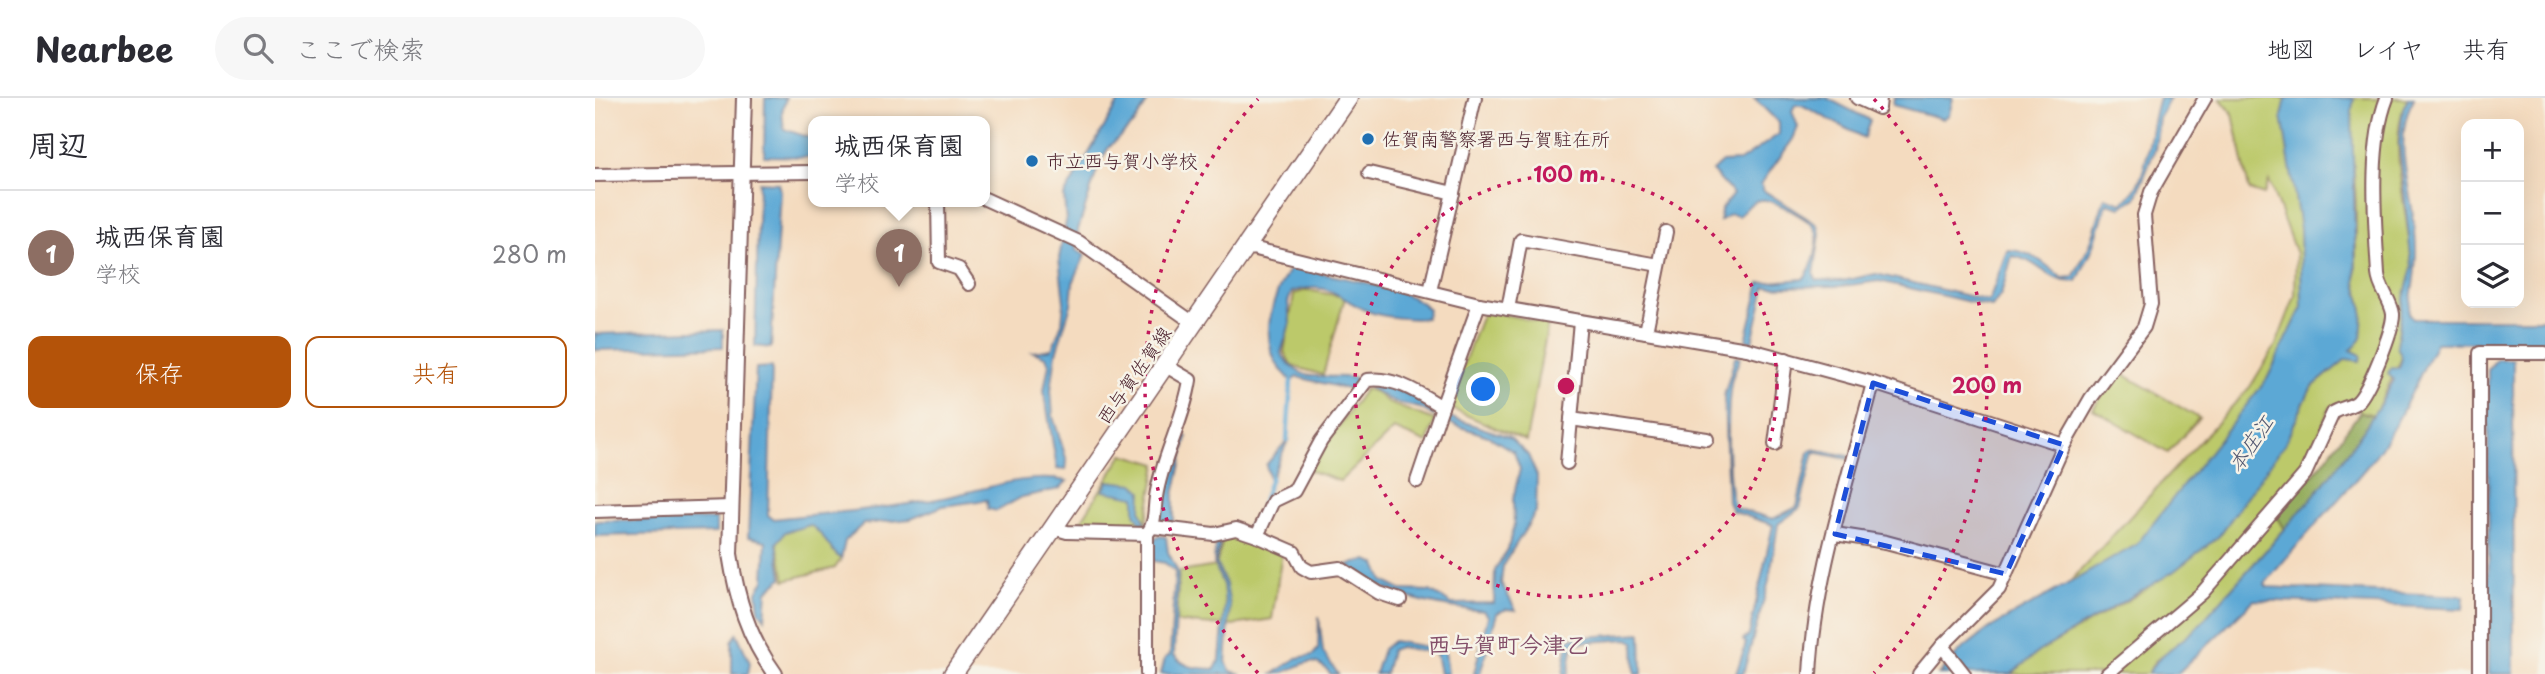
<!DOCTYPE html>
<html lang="ja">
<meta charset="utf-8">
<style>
:root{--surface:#fff;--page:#f7f7f7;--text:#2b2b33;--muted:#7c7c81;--line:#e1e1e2;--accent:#b45309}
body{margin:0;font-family:"Playpen Sans","Klee One",sans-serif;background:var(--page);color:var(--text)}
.controls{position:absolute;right:21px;top:21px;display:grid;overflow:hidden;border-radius:14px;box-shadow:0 7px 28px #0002}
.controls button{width:63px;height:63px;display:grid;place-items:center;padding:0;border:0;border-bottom:2px solid var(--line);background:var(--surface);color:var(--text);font:35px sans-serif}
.you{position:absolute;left:889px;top:292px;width:24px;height:24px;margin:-18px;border:5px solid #fff;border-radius:50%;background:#1a73e8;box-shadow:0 0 0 10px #1a73e833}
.badge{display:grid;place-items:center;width:46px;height:46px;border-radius:50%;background:var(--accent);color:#fff;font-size:23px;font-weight:700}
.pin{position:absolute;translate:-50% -58px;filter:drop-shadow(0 2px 4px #0008)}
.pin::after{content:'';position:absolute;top:37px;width:24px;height:21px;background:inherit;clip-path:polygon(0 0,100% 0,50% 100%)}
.popup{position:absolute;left:213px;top:18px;width:182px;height:91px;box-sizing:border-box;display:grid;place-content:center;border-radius:14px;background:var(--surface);filter:drop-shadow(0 2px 5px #0005);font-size:23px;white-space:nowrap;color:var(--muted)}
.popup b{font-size:26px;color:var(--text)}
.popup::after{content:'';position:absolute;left:50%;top:100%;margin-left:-14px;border:14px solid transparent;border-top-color:var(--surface)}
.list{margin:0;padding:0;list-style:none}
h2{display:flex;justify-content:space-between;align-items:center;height:91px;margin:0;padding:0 28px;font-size:30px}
h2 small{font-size:23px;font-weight:400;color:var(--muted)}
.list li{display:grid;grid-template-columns:46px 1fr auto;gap:21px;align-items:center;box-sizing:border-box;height:126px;padding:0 28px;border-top:2px solid var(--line)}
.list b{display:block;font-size:26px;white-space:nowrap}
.list p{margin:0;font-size:23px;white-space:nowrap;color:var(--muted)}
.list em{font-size:23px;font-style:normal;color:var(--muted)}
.actions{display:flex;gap:14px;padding:21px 28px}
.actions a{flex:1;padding:16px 0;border:2px solid var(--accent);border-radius:14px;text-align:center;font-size:24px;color:var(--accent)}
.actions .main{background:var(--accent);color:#fff}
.icon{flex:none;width:38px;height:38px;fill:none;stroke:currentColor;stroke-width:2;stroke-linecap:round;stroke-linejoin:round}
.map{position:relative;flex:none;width:1950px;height:576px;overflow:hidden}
header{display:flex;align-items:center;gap:42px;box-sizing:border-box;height:98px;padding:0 35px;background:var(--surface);border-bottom:2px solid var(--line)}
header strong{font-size:33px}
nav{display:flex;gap:38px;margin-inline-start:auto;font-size:24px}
.search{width:490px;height:63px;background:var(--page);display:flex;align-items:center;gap:18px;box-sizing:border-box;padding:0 24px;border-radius:38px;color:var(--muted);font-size:26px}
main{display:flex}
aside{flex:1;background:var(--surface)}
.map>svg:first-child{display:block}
</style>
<header>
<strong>Nearbee</strong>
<div class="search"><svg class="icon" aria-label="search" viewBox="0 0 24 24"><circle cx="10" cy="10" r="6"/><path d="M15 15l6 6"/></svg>ここで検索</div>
<nav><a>地図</a><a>レイヤ</a><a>共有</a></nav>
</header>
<main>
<aside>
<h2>周辺<small></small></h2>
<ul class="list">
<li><span class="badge" style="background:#8d6e63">1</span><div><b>城西保育園</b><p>学校</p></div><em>280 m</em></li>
</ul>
<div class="actions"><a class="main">保存</a><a>共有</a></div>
</aside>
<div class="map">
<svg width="1950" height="576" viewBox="0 0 1950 576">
<rect width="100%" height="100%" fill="#f7f3e8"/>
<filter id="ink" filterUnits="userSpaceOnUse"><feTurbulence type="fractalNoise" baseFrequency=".0143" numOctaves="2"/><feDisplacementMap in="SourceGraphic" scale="14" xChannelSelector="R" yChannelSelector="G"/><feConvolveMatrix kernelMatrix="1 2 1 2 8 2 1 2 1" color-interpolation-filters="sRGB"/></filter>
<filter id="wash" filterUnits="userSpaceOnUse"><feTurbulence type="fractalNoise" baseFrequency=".00686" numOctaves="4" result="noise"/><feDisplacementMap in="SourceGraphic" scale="28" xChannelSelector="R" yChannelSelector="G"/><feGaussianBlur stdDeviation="1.57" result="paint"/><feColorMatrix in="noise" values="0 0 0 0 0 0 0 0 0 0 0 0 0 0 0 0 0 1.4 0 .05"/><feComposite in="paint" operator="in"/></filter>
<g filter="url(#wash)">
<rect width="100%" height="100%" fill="#f4dbbf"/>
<g fill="#bcc96a" stroke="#83744a" stroke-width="2">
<path d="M1625,0H1727L1724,179L1687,276L1531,466L1344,576L1365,553L1395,530L1473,486L1655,289L1681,247L1700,198L1701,156L1674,83L1669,97L1654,92L1638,16Z"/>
<path d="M1754,0H1813C1790,40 1814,120 1817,165C1819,197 1794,228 1807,260L1779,317L1765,314L1757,302L1735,309L1707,375L1681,417L1690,431L1598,534L1559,564L1553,576H1416L1443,554L1540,498L1624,438L1690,345L1716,290L1751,261L1768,212L1761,184V104Z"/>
<path d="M712,192L750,199L728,277L697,268L689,254L699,196Z"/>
<path d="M889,212L953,226L931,343L852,309Z"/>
<path d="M1523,273L1604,320L1573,355L1498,311Z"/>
<path d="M770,291L781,294L793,305L840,322L832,345L799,331L745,383L713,372Z"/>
<path d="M528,356L562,366L550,431H481Z"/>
<path d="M215,427C230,436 233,451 246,461L240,470L190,482L182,445L190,434Z"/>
<path d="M641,436L687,455L677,521L632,528L581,524L584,474L621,468L628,442Z"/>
</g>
<path fill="#95ad5e" stroke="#706644" stroke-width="2" d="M1765,314L1779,317L1729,389L1690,431L1681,417L1727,366Z"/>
<g fill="#5ca8d5" stroke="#536480" stroke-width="2">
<path d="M170,0H191L187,14L189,31L218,41V59L169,58Z"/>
<path d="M526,0H555L539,25L514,49L504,66L483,132L481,152L490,157L478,185L476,206L461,255L456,292L458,319L472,363L471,372L462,371L449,292L454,266L451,259L438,254L457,251L467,225L469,204L464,160L471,124L469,98Z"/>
<path d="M1159,0H1232L1275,22L1269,40L1207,7H1200L1197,13L1203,29L1198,41L1166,86L1168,92L1223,127L1225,136L1219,176L1221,182L1248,183L1281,176L1394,203L1412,152C1435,152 1451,166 1467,180L1478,179L1495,147L1510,99L1527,105C1557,83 1552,32 1564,0H1575L1564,20L1560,51L1541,100L1526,109L1512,105L1498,150L1482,183C1456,188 1443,161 1417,158L1406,196L1397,209L1284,183L1248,188L1170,189L1157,244L1151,242L1165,185L1208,181C1217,171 1228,141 1219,129C1213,121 1176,100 1166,102C1157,102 1150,112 1144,118L1135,116L1125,123L1126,111L1138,96L1117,73L1127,64L1145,63L1184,36V25Z"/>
<path d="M1299,0H1358L1354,17L1348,21L1298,7Z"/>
<path d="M1691,0H1759L1757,11L1761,184L1768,212L1766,242L1756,252L1766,257L1765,263L1751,261L1716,290L1690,345L1624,438L1578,474L1443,554L1416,576H1344L1365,553L1395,530L1541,447L1672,281L1707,209L1705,131L1687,18Z"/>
<path d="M1813,0H1819C1796,40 1817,91 1820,134C1823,162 1818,187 1814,215L1818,221H1950V244L1841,245C1820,285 1802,332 1773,367C1739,408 1702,445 1670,486L1672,489L1869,498L1868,511L1659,502L1582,576H1553C1564,553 1590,544 1606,525C1676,444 1747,377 1799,282L1793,275L1797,269L1804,270L1807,260L1802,248L1807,208L1817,169L1804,45L1808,10Z"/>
<path d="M164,84L183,85L185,93L176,250L160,248Z"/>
<path d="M696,169C723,176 821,189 833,212L831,220C816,222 789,219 775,214C745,202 734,181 697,194L693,204L695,225L686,255C707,289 728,275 760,280L762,285L757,292L702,279L696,283C692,277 685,272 682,266C664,235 679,195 696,169Z"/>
<path d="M128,232V249L0,252V236Z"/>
<path d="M1140,259L1145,260C1142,268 1137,277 1136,286C1132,310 1131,389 1140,410L1178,421L1202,409L1214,354L1218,351L1254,358L1253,361L1219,354L1205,410L1183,426L1174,483L1148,576H1141L1151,545L1148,542L1154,537L1178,427L1137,413L1133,404L1129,298Z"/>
<path d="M1902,261H1918L1919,576H1894L1893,271Z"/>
<path d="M177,269L173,417L178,421C238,414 302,411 361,397C397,389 434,375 472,383L464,391L427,399L402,413L393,411L392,402L348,408L316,421L268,426L250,443L246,461C233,451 230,436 215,427L190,434L182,445L187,480L172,493L170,521L164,513L162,494L169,482L171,443L153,439L161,270Z"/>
<path d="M778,283L827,300L841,313L839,318L825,310L798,304L774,289Z"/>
<path d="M851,318L914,339L933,357L942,378L941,414L908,467L906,485L921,512L912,511L902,515L885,576H879L893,518L889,513C855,510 817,504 786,488C774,482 764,473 752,467L772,462L781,466L788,483L806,492L835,493L857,506L899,505L900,472L913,451L919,427L918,401L925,371L919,354L893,338L851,324Z"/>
<path d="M585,335L592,339L579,397V422L573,428L564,421L565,401Z"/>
<path d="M694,340L675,383L671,367Z"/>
<path d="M513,383L539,386L547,393L546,413L550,424L546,426L540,415V399L508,393Z"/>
<path d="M121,421V435L0,438V423Z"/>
<path d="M564,438L571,439L573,454L583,474L579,557C591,571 602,570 620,571L625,561L630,507L628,487L619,465L621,439L626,440L621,464L631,486L635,508L631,565L636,573L646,576H566L570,560L575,557L580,474L570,465L558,463V443Z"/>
<path d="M724,518L728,554L743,576H736C712,549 704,576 678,576L702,560L718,557L723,551Z"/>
<path d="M1046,535L1047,576H1040L1039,544L1034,541L978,545L973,576H968L973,542L976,540Z"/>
<path d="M142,536L155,565L153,576H137V543Z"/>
<path d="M798,543L850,552L853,576H845L841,555L804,549L796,552L790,576H780L788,551Z"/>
</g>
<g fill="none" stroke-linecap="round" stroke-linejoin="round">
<g stroke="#5ca8d5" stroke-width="4.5">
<path d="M692,342L696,283"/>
<path d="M654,427L662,423L676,379"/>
</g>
</g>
</g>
<g filter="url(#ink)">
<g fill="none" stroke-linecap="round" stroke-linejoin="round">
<g stroke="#86615f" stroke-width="16">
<g id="minor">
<path d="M1262,0L1284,10L1285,0"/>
<path d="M774,75L858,95"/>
<path d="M0,77L218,74"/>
<path d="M390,101L484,144L600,226"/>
<path d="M343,103L344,164L364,171L374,186"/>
<path d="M653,149L884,206L1152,251L1278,285L1469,347"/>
<path d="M835,193L880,0"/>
<path d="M913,211L926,142L1064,167"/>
<path d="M1051,234L1071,134"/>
<path d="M976,321L1112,341"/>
<path d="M1180,346L1191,261"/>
<path d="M972,365L985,223"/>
<path d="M822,383L847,309"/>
<path d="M0,413L136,409"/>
<path d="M558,429L619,436L641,431L662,438L678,403L699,393L726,343L772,282C799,278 824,295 847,309L884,206"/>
<path d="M458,430L472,434L552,436"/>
<path d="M1240,436L1291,444L1411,476"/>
<path d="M662,438L699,454L707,469L716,474L745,470L784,495L805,502"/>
<path d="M1347,548L1369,576"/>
<path d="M552,576V436C561,425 559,412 561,399C567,359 589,322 595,282L571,268"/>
<path d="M1215,576C1220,478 1254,380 1278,285"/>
<path d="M1324,576L1347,548L1404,491L1469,347L1496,300L1549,229L1556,206L1549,117L1556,94L1610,0"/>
<path d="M1512,576L1607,495L1710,376L1738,315C1745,310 1756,309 1762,304C1773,295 1799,230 1798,216C1796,202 1784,190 1783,176C1780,123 1773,49 1792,0"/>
<path d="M1885,576V255H1950"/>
</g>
</g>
<g stroke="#86615f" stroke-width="18">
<path id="tertiary" d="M149,0L135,456C142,501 153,539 180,576"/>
</g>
<g stroke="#86615f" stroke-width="21">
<path id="primary" d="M358,576L753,0"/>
</g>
<use href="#minor" stroke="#fff" stroke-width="12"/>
<use href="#tertiary" stroke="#fff" stroke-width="14"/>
<use href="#primary" stroke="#fff" stroke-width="18"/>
</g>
</g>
<path fill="#1d4ed8" fill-opacity="0.2" stroke="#1d4ed8" stroke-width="5" stroke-dasharray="14 9" stroke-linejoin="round" d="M1278,285L1469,347L1411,476L1240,436Z"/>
<g fill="none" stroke="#c2185b" stroke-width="3.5" stroke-dasharray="3.5 7">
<circle cx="971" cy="288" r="211"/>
<path d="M663 575A421 421 0 0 1 663 1M1279 1A421 421 0 0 1 1279 575"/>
</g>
<g fill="#1f6fb2" stroke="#f7f3e8" stroke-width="2.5">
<circle cx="773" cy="41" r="7"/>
<circle cx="437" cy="63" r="7"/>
</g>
<g text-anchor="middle" stroke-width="5" stroke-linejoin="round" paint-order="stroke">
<g font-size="19" fill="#4a1f2b" stroke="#f7f3e8" text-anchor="start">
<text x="787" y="48">佐賀南警察署西与賀駐在所</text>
<text x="451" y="70">市立西与賀小学校</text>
</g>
<g font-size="19" fill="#4a1f2b" stroke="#f7f3e8">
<text transform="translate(539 277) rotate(-55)" y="7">西与賀佐賀線</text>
</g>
<g font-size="21" font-style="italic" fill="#51566f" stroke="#f7f3e8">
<text transform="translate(1656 346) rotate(-55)" y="7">本庄江</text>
</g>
<g font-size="23" font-weight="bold" fill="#834e69" stroke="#f7f3e8">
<text x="913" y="555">西与賀町今津乙</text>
</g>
</g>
<circle cx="971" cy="288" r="10" fill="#c2185b" stroke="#f7f3e8" stroke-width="3.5"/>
<g font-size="21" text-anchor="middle" font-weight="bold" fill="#c2185b" stroke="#f7f3e8" stroke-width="5" stroke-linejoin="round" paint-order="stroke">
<text x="971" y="84">100 m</text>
<text x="1392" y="295">200 m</text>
</g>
</svg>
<div class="controls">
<button>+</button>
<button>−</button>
<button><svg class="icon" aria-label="layers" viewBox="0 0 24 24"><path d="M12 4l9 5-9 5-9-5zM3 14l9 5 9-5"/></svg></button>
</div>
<div class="you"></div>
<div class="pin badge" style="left:304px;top:189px;background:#8d6e63">1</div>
<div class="popup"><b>城西保育園</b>学校</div>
</div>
</main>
